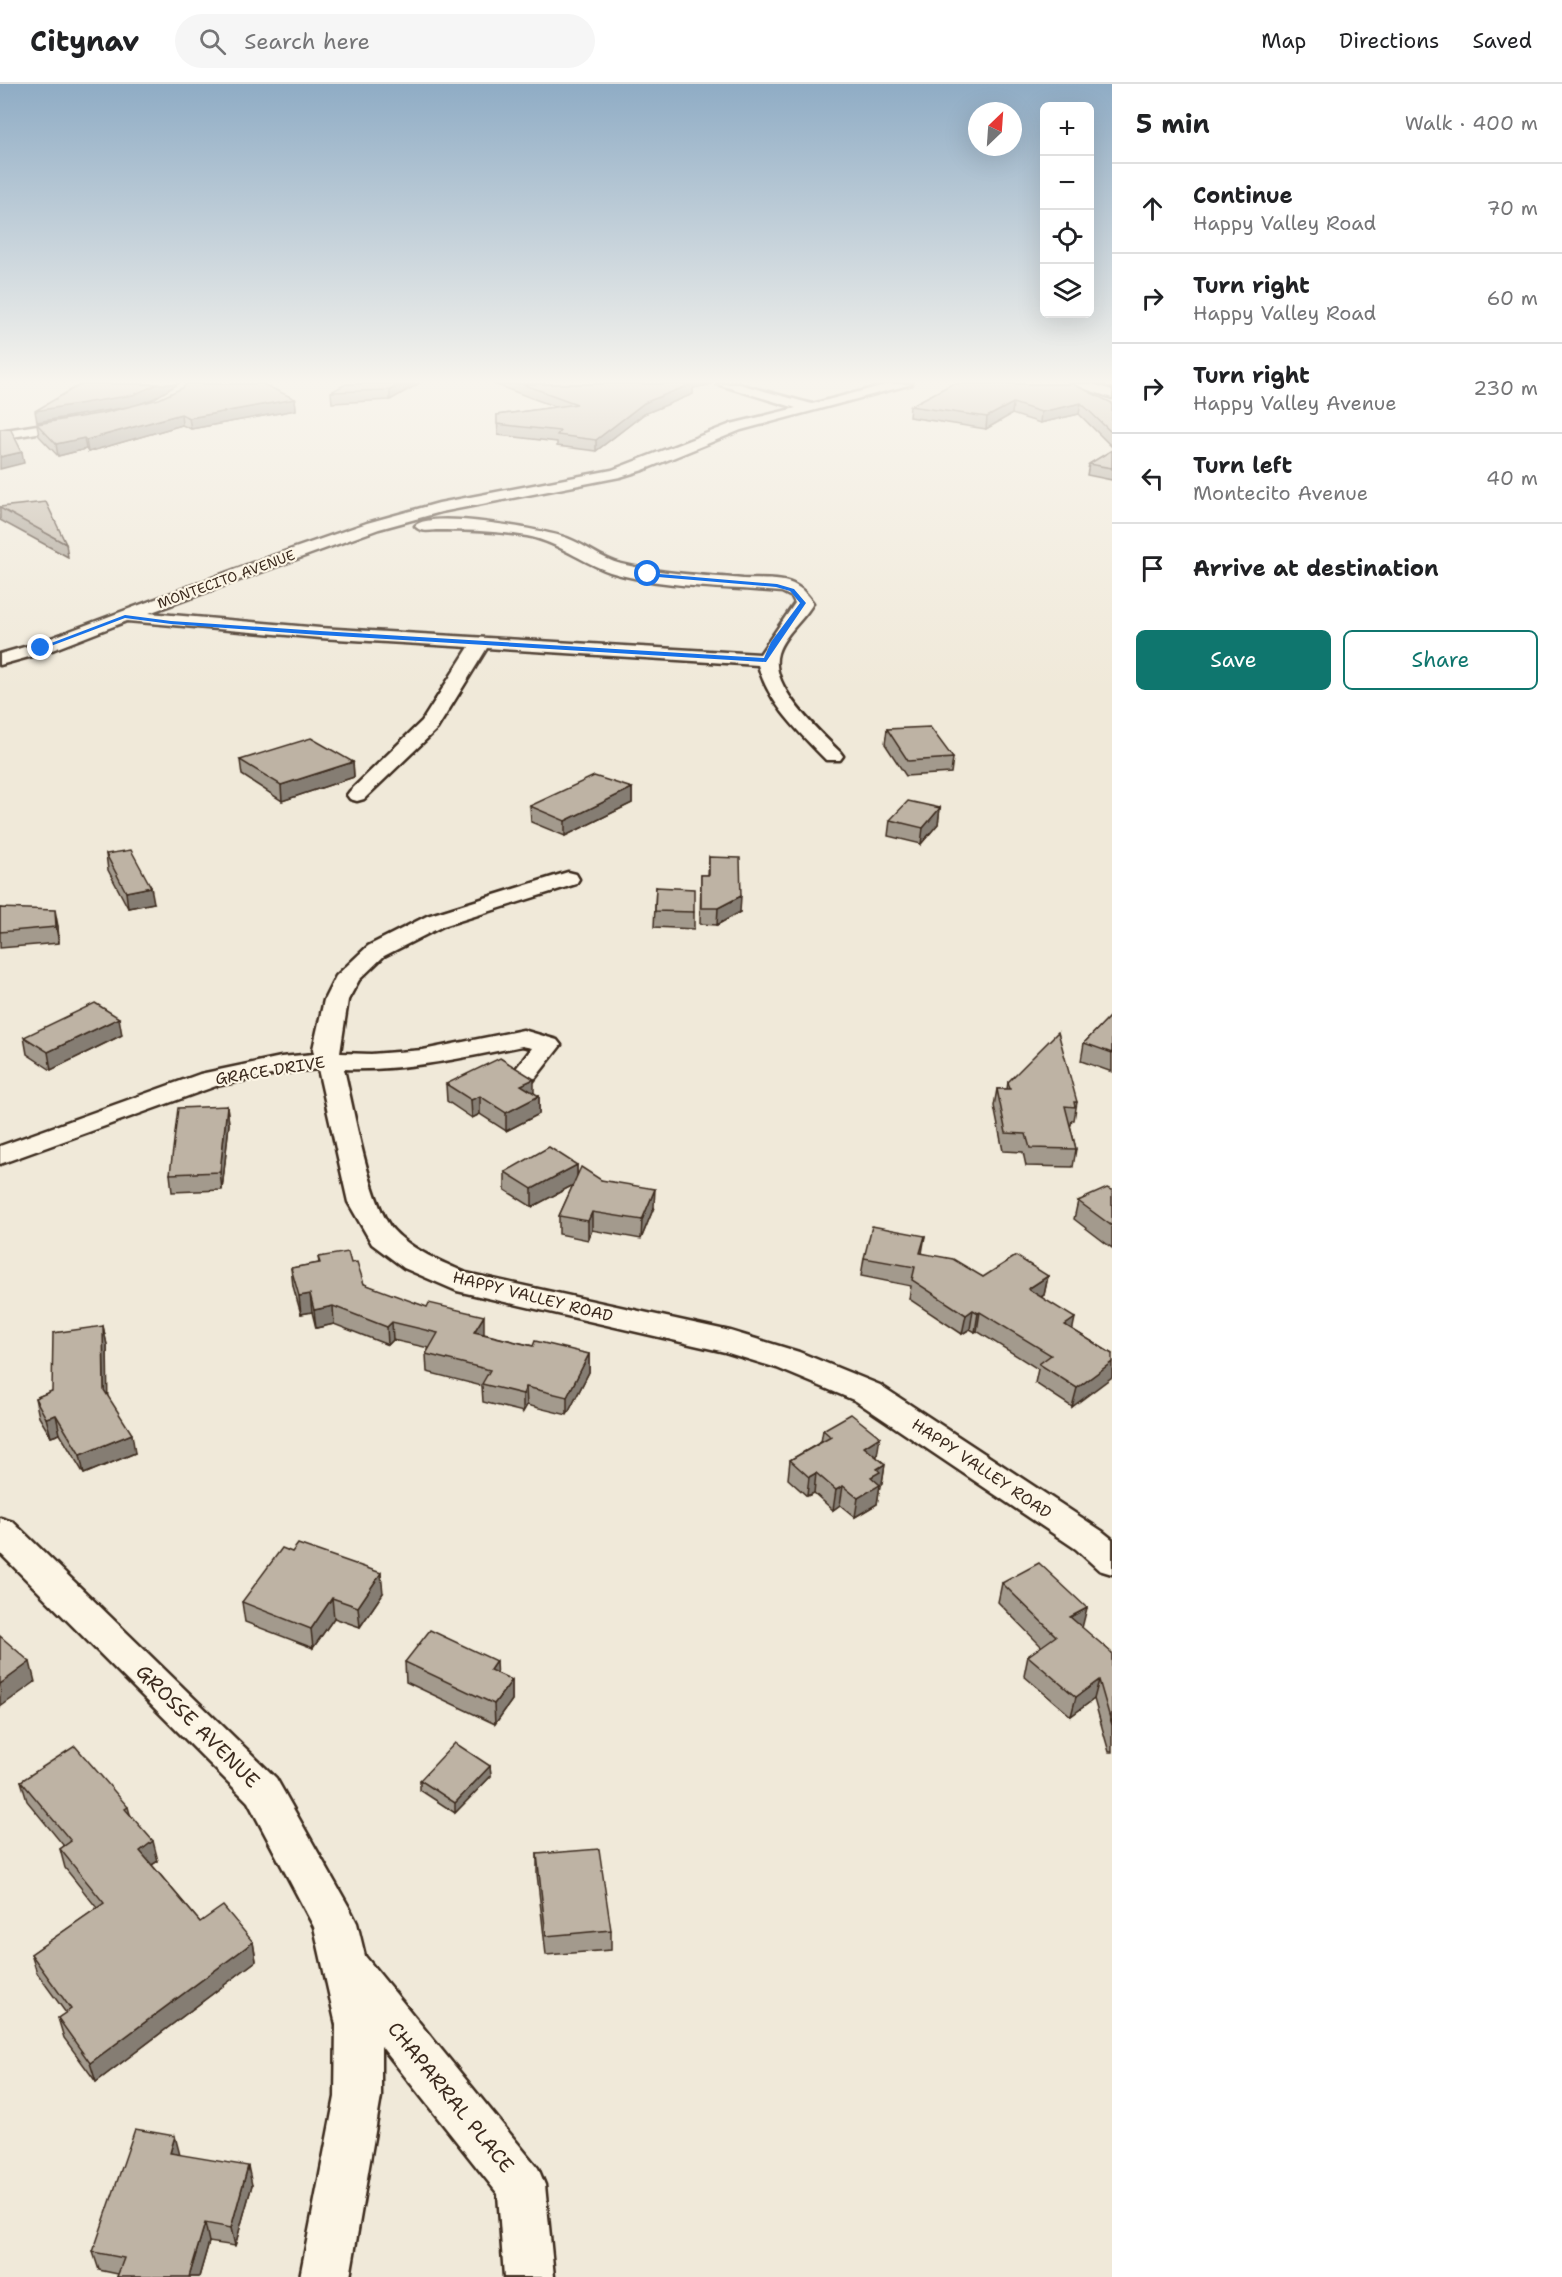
<!DOCTYPE html>
<meta charset="utf-8">
<style>
:root{--surface:#fff;--page:#f6f6f6;--text:#202124;--muted:#757577;--line:#e0e0e0;--accent:#0f766e}
body{margin:0;font-family:"Shantell Sans",sans-serif;background:var(--page);color:var(--text)}
.controls{position:absolute;right:18px;top:18px;display:grid;overflow:hidden;border-radius:9px;box-shadow:0 6px 24px #0002}
.controls button{width:54px;height:54px;display:grid;place-items:center;padding:0;border:0;border-bottom:2px solid var(--line);background:var(--surface);color:var(--text);font:30px sans-serif}
.compass{position:absolute;left:968px;top:18px;width:54px;height:54px;border-radius:50%;background:var(--surface);box-shadow:0 6px 24px #0002;rotate:25deg}
.stop{position:absolute;width:18px;height:18px;margin:-14px;border:4px solid #1a73e8;border-radius:50%;background:#fff}
.stop.end{background:#1a73e8;border-color:#fff;box-shadow:0 2px 6px #0008}
.list{margin:0;padding:0;list-style:none}
h2{display:flex;justify-content:space-between;align-items:center;height:78px;margin:0;padding:0 24px;font-size:26px}
h2 small{font-size:20px;font-weight:400;color:var(--muted)}
.list li{display:grid;grid-template-columns:39px 1fr auto;gap:18px;align-items:center;box-sizing:border-box;height:90px;padding:0 24px;border-top:2px solid var(--line)}
.list b{display:block;font-size:22px;white-space:nowrap}
.list p{margin:0;font-size:20px;white-space:nowrap;color:var(--muted)}
.list em{font-size:20px;font-style:normal;color:var(--muted)}
.actions{display:flex;gap:12px;padding:18px 24px}
.actions a{flex:1;padding:14px 0;border:2px solid var(--accent);border-radius:9px;text-align:center;font-size:21px;color:var(--accent)}
.actions .main{background:var(--accent);color:#fff}
.icon{flex:none;width:33px;height:33px;fill:none;stroke:currentColor;stroke-width:2;stroke-linecap:round;stroke-linejoin:round}
.map{position:relative;flex:none;width:1112px;height:2193px;overflow:hidden}
header{display:flex;align-items:center;gap:36px;box-sizing:border-box;height:84px;padding:0 30px;background:var(--surface);border-bottom:2px solid var(--line)}
header strong{font-size:28px}
nav{display:flex;gap:33px;margin-inline-start:auto;font-size:21px}
.search{width:420px;height:54px;background:var(--page);display:flex;align-items:center;gap:15px;box-sizing:border-box;padding:0 21px;border-radius:33px;color:var(--muted);font-size:22px}
main{display:flex}
aside{flex:1;background:var(--surface)}
.map>svg:first-child{display:block}
</style>
<header>
<strong>Citynav</strong>
<div class="search"><svg class="icon" aria-label="search" viewBox="0 0 24 24"><circle cx="10" cy="10" r="6"/><path d="M15 15l6 6"/></svg>Search here</div>
<nav><a>Map</a><a>Directions</a><a>Saved</a></nav>
</header>
<main>
<div class="map">
<svg width="1112" height="2193" viewBox="0 0 1112 2193">
<rect width="100%" height="100%" fill="#f0e9d9"/>
<filter id="ink" filterUnits="userSpaceOnUse"><feTurbulence type="fractalNoise" baseFrequency=".0167" numOctaves="2"/><feDisplacementMap in="SourceGraphic" scale="12" xChannelSelector="R" yChannelSelector="G"/><feConvolveMatrix kernelMatrix="1 2 1 2 8 2 1 2 1" color-interpolation-filters="sRGB"/></filter>
<g filter="url(#ink)">
<g fill="none" stroke-linecap="round" stroke-linejoin="round">
<g stroke="#3b2a1e" stroke-width="5">
<g id="street">
<path d="M717,300H739L812,320L889,300H912L741,346L643,386L620,393L441,428L379,445L149,529L320,544L760,570L795,519L792,513L782,508C726,503 664,504 610,488C581,478 558,458 527,452C497,447 466,446 436,446C428,447 420,448 415,442C429,425 545,446 567,454C586,461 601,475 621,480C661,490 703,491 743,495C759,496 780,494 793,500C803,505 807,511 813,519C804,536 784,550 778,569C768,602 819,647 840,668L843,672L840,676H826C799,648 768,619 758,581L487,564L437,645L364,715L357,717L350,715L347,711L350,707L422,637L469,563L320,554L127,537L47,568L0,581V570L35,560L252,479L367,439L439,419L612,386L731,340L796,324Z"/>
<path d="M1071,300H1093L1112,306V314Z"/>
<path d="M75,335L82,339L80,342L0,355V347Z"/>
<path d="M568,788L576,790L579,795L576,800L443,842L384,872L359,896L348,916L340,969L371,970L423,966L523,946L557,956L561,961L533,997L524,999L515,997L511,991L532,964L522,962C463,974 405,987 344,985C353,1022 370,1122 394,1147C413,1167 442,1178 466,1189L730,1247L799,1268L880,1301L1102,1447L1112,1455V1490L1099,1486L1076,1465L856,1317L777,1284L725,1268L457,1207L404,1184L372,1160L348,1118L318,985L281,989L216,1002L0,1080V1062L200,990L281,973L314,970L313,965L324,916L336,892L368,862L427,832Z"/>
<path d="M0,1434L13,1438L276,1694L350,1825L357,1839L365,1872L538,2084L545,2101L554,2193H504L498,2110L381,1962V2013L350,2193H300L335,2013L336,1941L314,1843L248,1718L0,1469Z"/>
</g>
</g>
<use href="#street" fill="#fcf5e5" fill-rule="evenodd"/>
</g>
<g fill="#a39a8d" stroke="#3b2a1e" stroke-width="1.5">
<path d="M418,300L390,316L332,319L331,308Z"/>
<path d="M494,300H712L693,304V310L644,330L596,367L557,362V358L498,351L497,331L556,323Z"/>
<path d="M952,300L1112,319V363L1079,330L1040,339L1012,330L986,345L909,333L910,322Z"/>
<path d="M155,314L139,320L295,315L296,326L191,345L182,341L88,368L86,365L58,372L39,352L37,340L104,329L129,323L37,338Z"/>
<path d="M1112,366V396L1087,391L1089,380Z"/>
<path d="M0,423L66,460L68,473L0,436Z"/>
<path d="M887,645L953,674L951,689L906,692L885,660Z"/>
<path d="M240,676L353,678L354,693L282,717L242,691Z"/>
<path d="M632,704V719L565,752L531,738L530,722Z"/>
<path d="M940,724L938,740L921,760L888,752L890,736Z"/>
<path d="M106,770L154,819L128,824L108,786Z"/>
<path d="M709,773L740,828L717,841L700,840L701,791H708Z"/>
<path d="M656,803L694,828V845L654,843Z"/>
<path d="M0,824L58,842L59,859L0,864Z"/>
<path d="M1112,930V988L1081,977L1084,959Z"/>
<path d="M122,951L51,986L27,970L24,953Z"/>
<path d="M1008,998L1077,1018L1074,1036H1072L1071,1041H1070L1076,1065L1073,1083L1026,1082L1023,1068L1003,1067L994,1022L997,1005H1007Z"/>
<path d="M446,1000L534,1010L539,1012V1030L506,1047L480,1030L472,1034L447,1017Z"/>
<path d="M227,1022L229,1040L222,1106L172,1108L170,1090Z"/>
<path d="M577,1081V1092L601,1096L654,1123L641,1155L592,1146L588,1156L559,1150V1132L573,1101L532,1123L505,1106V1088Z"/>
<path d="M1112,1106V1164L1074,1135L1078,1117Z"/>
<path d="M925,1152L922,1169L983,1193L1048,1192L1044,1211L1041,1213L1073,1246L1112,1270L1072,1323L1035,1299L1038,1285L977,1247L975,1248L970,1245L962,1250L909,1215L911,1202L861,1192L864,1174Z"/>
<path d="M318,1173L351,1179L364,1200L484,1250L533,1262L589,1270V1288L567,1331L527,1321L523,1328L483,1318L482,1302L427,1288L426,1270L429,1264L393,1256L388,1261L334,1240L316,1244L312,1228L301,1230L293,1202L291,1184L319,1179Z"/>
<path d="M103,1242L107,1261V1312L135,1369L84,1390L60,1350L51,1353L39,1333L35,1314L52,1307Z"/>
<path d="M823,1346L877,1372L876,1373L885,1380L882,1399L880,1401L877,1420L855,1433L840,1421L833,1426L814,1409L807,1412L788,1395L790,1376L821,1358Z"/>
<path d="M1002,1499L1082,1544L1112,1569V1668H1109L1094,1615L1071,1632L1024,1592L1028,1572L1042,1563L998,1518Z"/>
<path d="M383,1509L360,1543L334,1534L313,1564L245,1538L242,1518Z"/>
<path d="M405,1578L497,1589L512,1596V1616L495,1640L406,1598Z"/>
<path d="M490,1682L491,1692L455,1729L420,1706V1696Z"/>
<path d="M21,1697L128,1723L130,1730L158,1777L152,1781L200,1838L253,1858L256,1877L96,1998L64,1954L58,1934L66,1929L37,1889L31,1870L97,1824L65,1784L60,1765L64,1762L27,1717Z"/>
<path d="M537,1770L611,1846V1866L546,1871L537,1790Z"/>
<path d="M180,2071L252,2101L235,2162L209,2158L199,2193H117L118,2190L99,2186L93,2168Z"/>
</g>
<g fill="#857d73" stroke="#3b2a1e" stroke-width="1.5">
<path d="M158,300H178L155,314L134,322L37,338L35,327Z"/>
<path d="M400,300H418L390,316V306Z"/>
<path d="M679,300H712L693,304V310L644,330L596,367V356L644,319Z"/>
<path d="M295,315L296,326L191,345L189,334Z"/>
<path d="M1013,319L1012,330L986,345L987,333Z"/>
<path d="M1081,319L1079,330L1040,339L1041,328Z"/>
<path d="M181,330L182,341L88,368L86,356Z"/>
<path d="M84,354L86,365L58,372L56,360Z"/>
<path d="M22,368L24,379L0,385V373Z"/>
<path d="M353,678L354,693L282,717L281,701Z"/>
<path d="M632,704V719L565,752V737Z"/>
<path d="M940,724L938,740L921,760L923,744Z"/>
<path d="M151,803L154,819L128,824L126,808Z"/>
<path d="M741,812L740,828L717,841L718,824Z"/>
<path d="M55,826L58,842L59,859L56,843Z"/>
<path d="M119,934L122,951L51,986L48,968Z"/>
<path d="M534,995V1013L521,1001Z"/>
<path d="M480,1012V1030L472,1034L471,1016Z"/>
<path d="M539,1012V1030L506,1047V1029Z"/>
<path d="M227,1022L229,1040L222,1106L220,1088Z"/>
<path d="M577,1081V1099L532,1123V1105Z"/>
<path d="M655,1105L654,1123L641,1155L642,1136Z"/>
<path d="M592,1128V1146L588,1156V1137Z"/>
<path d="M1048,1192L1044,1211L1024,1224L1028,1205Z"/>
<path d="M310,1210L312,1228L301,1230L299,1212Z"/>
<path d="M333,1222L334,1240L316,1244L314,1226Z"/>
<path d="M973,1226L970,1245L962,1250L966,1231Z"/>
<path d="M980,1228L977,1247L975,1248L978,1229Z"/>
<path d="M484,1232V1250L474,1248Z"/>
<path d="M1075,1234L1071,1253L1065,1241Z"/>
<path d="M392,1238L393,1256L388,1261L387,1243Z"/>
<path d="M103,1242L107,1261L108,1325L104,1306Z"/>
<path d="M589,1270V1288L567,1331V1313Z"/>
<path d="M1112,1278V1293L1072,1323L1077,1304Z"/>
<path d="M526,1303L527,1321L523,1328V1310Z"/>
<path d="M56,1331L60,1350L51,1353L46,1334Z"/>
<path d="M132,1350L135,1369L84,1390L80,1371Z"/>
<path d="M880,1353L877,1372L861,1382L864,1363Z"/>
<path d="M885,1380L882,1399L880,1401L877,1420L855,1433L858,1414L877,1385Z"/>
<path d="M816,1389L814,1409L807,1412L809,1393Z"/>
<path d="M843,1402L840,1421L833,1426L836,1406Z"/>
<path d="M381,1489L383,1509L360,1543L358,1523Z"/>
<path d="M332,1514L334,1534L313,1564L311,1545Z"/>
<path d="M1087,1524L1082,1544L1070,1533Z"/>
<path d="M496,1577L497,1597L490,1586Z"/>
<path d="M30,1578L35,1598L0,1623V1600Z"/>
<path d="M512,1596V1616L495,1640L494,1620Z"/>
<path d="M1099,1596L1094,1615L1071,1632L1076,1613Z"/>
<path d="M490,1682L491,1692L455,1729V1719Z"/>
<path d="M153,1757L158,1777L144,1786L140,1767Z"/>
<path d="M253,1858L256,1877L96,1998L90,1979Z"/>
<path d="M175,2052L180,2071L170,2069Z"/>
<path d="M248,2082L252,2101L235,2162L231,2144Z"/>
<path d="M205,2139L209,2158L199,2193H189Z"/>
</g>
<g fill="#beb3a4" stroke="#3b2a1e" stroke-width="1.5">
<path d="M81,300H158L133,311L35,327Z"/>
<path d="M187,300H263L295,315L189,334L181,330L86,356L84,354L56,360L37,340L104,329L159,315L182,304Z"/>
<path d="M346,300H400L390,306L331,308Z"/>
<path d="M522,300H692L644,319L596,356L557,351L560,347L497,340V331L577,320Z"/>
<path d="M952,300H1073L1112,319V349L1081,319L1041,328L1013,319L987,333L910,322Z"/>
<path d="M10,344L22,368L0,373V345Z"/>
<path d="M1112,366V384L1089,380Z"/>
<path d="M46,418L66,460L0,424V423Z"/>
<path d="M930,643L953,674L908,677L887,645Z"/>
<path d="M311,654L353,678L281,701L240,676Z"/>
<path d="M594,692L632,704L565,737L530,722Z"/>
<path d="M908,717L940,724L923,744L890,736Z"/>
<path d="M131,766L151,803L126,808L106,770Z"/>
<path d="M709,773L740,774L741,812L718,824H701V791H709Z"/>
<path d="M656,803L694,805V828L655,827Z"/>
<path d="M0,824L55,826L56,843L0,848Z"/>
<path d="M95,919L119,934L48,968L24,953Z"/>
<path d="M1112,930V969L1084,959Z"/>
<path d="M1058,948L1077,1018H1074L1075,1023L1065,1022L1076,1065L1030,1064L1026,1050L1006,1049L997,1005H1010L1008,998Z"/>
<path d="M500,974L534,995L521,1001L539,1012L506,1029L480,1012L471,1016L446,1000Z"/>
<path d="M227,1022L220,1088L170,1090L178,1024Z"/>
<path d="M549,1063L577,1081L532,1105L505,1088Z"/>
<path d="M581,1083L601,1096L655,1105L642,1136L592,1128L588,1137L559,1132Z"/>
<path d="M1107,1104L1111,1106H1112V1142L1078,1117Z"/>
<path d="M872,1142L925,1152L920,1169L953,1175L983,1193L1016,1172L1048,1192L1028,1205L1075,1234L1065,1241L1112,1270V1278L1077,1304L1039,1280L1051,1271L980,1228L978,1229L973,1226L966,1231L912,1196L915,1183L864,1174Z"/>
<path d="M348,1168L351,1179L357,1178L364,1200L427,1223L429,1219L484,1232L474,1248L533,1262L535,1257L589,1270L567,1313L526,1303L523,1310L482,1300L490,1286L426,1270L438,1249L392,1238L387,1243L333,1222L314,1226L310,1210L299,1212L291,1184L320,1179L318,1173Z"/>
<path d="M103,1242L104,1306L132,1350L80,1371L56,1331L46,1334L35,1314L52,1307L53,1249Z"/>
<path d="M851,1330L880,1353L864,1363L885,1380L877,1385L880,1388L871,1393L880,1401L858,1414L843,1402L836,1406L816,1389L809,1393L790,1376L831,1353L823,1346Z"/>
<path d="M298,1460L381,1489L358,1523L332,1514L311,1545L242,1518L282,1464L292,1468Z"/>
<path d="M1039,1479L1087,1524L1070,1533L1112,1569V1641L1099,1596L1076,1613L1028,1572L1056,1552L1002,1499Z"/>
<path d="M430,1546L496,1577L490,1586L512,1596L494,1620L405,1578Z"/>
<path d="M0,1552L30,1578L0,1600Z"/>
<path d="M455,1659L490,1682L455,1719L420,1696Z"/>
<path d="M75,1662L128,1723L125,1725L153,1757L140,1767L200,1838L223,1822L253,1858L90,1979L58,1934L71,1925L31,1870L104,1819L60,1765L71,1757L21,1697Z"/>
<path d="M599,1765L611,1846L546,1852L537,1770Z"/>
<path d="M135,2045L175,2052L170,2069L248,2082L231,2144L205,2139L189,2193H117L124,2174L93,2168Z"/>
</g>
</g>
<linearGradient id="sky" x2="0" y2="1"><stop stop-color="#8facc5"/><stop offset="0.49" stop-color="#f8f5ee"/><stop offset="1" stop-color="#f8f5ee" stop-opacity="0"/></linearGradient>
<rect width="1112" height="607" fill="url(#sky)"/>
<path fill="#1a73e8" d="M648,489L777,500L794,505L806,519L766,578L320,551L171,540L125,534L43,565L38,564L125,531L171,537L320,547L764,574L771,558L800,519L790,507L776,503L646,492Z"/>
<g text-anchor="middle" stroke-width="4.5" stroke-linejoin="round" paint-order="stroke">
<g font-size="14" fill="#3b2a1e" stroke="#fcf5e5">
<text transform="translate(226 495) rotate(-20)" y="5">MONTECITO AVENUE</text>
</g>
<g font-size="16" fill="#3b2a1e" stroke="#fcf5e5">
<text transform="translate(270 986) rotate(-9)" y="6">GRACE DRIVE</text>
<text transform="translate(533 1212) rotate(14)" y="6">HAPPY VALLEY ROAD</text>
<text transform="translate(982 1384) rotate(34)" y="6">HAPPY VALLEY ROAD</text>
</g>
<g font-size="20" fill="#3b2a1e" stroke="#fcf5e5">
<text transform="translate(198 1642) rotate(45)" y="7">GROSSE AVENUE</text>
<text transform="translate(451 2013) rotate(51)" y="7">CHAPARRAL PLACE</text>
</g>
</g>
</svg>
<div class="controls">
<button>+</button>
<button>−</button>
<button><svg class="icon" aria-label="locate" viewBox="0 0 24 24"><circle cx="12" cy="12" r="6"/><path d="M12 2v4M12 18v4M2 12h4M18 12h4"/></svg></button>
<button><svg class="icon" aria-label="layers" viewBox="0 0 24 24"><path d="M12 4l9 5-9 5-9-5zM3 14l9 5 9-5"/></svg></button>
</div>
<svg class="compass" viewBox="-18 -18 36 36"><path d="M0-13l5 13h-10z" fill="#e53935"/><path d="M0 13l5-13h-10z" fill="#757577"/></svg>
<div class="stop" style="left:648px;top:490px"></div>
<div class="stop end" style="left:41px;top:564px"></div>
</div>
<aside>
<h2>5 min<small>Walk · 400 m</small></h2>
<ul class="list">
<li><svg class="icon" aria-label="ahead" viewBox="0 0 24 24"><path d="M12 20V5M6 11l6-6 6 6"/></svg><div><b>Continue</b><p>Happy Valley Road</p></div><em>70 m</em></li>
<li><svg class="icon" aria-label="right" viewBox="0 0 24 24"><path d="M7 20v-9h11M14 6l5 5-5 5"/></svg><div><b>Turn right</b><p>Happy Valley Road</p></div><em>60 m</em></li>
<li><svg class="icon" aria-label="right" viewBox="0 0 24 24"><path d="M7 20v-9h11M14 6l5 5-5 5"/></svg><div><b>Turn right</b><p>Happy Valley Avenue</p></div><em>230 m</em></li>
<li><svg class="icon" aria-label="left" viewBox="0 0 24 24"><path d="M17 20v-9H6M10 6l-5 5 5 5"/></svg><div><b>Turn left</b><p>Montecito Avenue</p></div><em>40 m</em></li>
<li><svg class="icon" aria-label="arrive" viewBox="0 0 24 24"><path d="M6 21V4h12l-3 4 3 4H6"/></svg><div><b>Arrive at destination</b></div></li>
</ul>
<div class="actions"><a class="main">Save</a><a>Share</a></div>
</aside>
</main>
